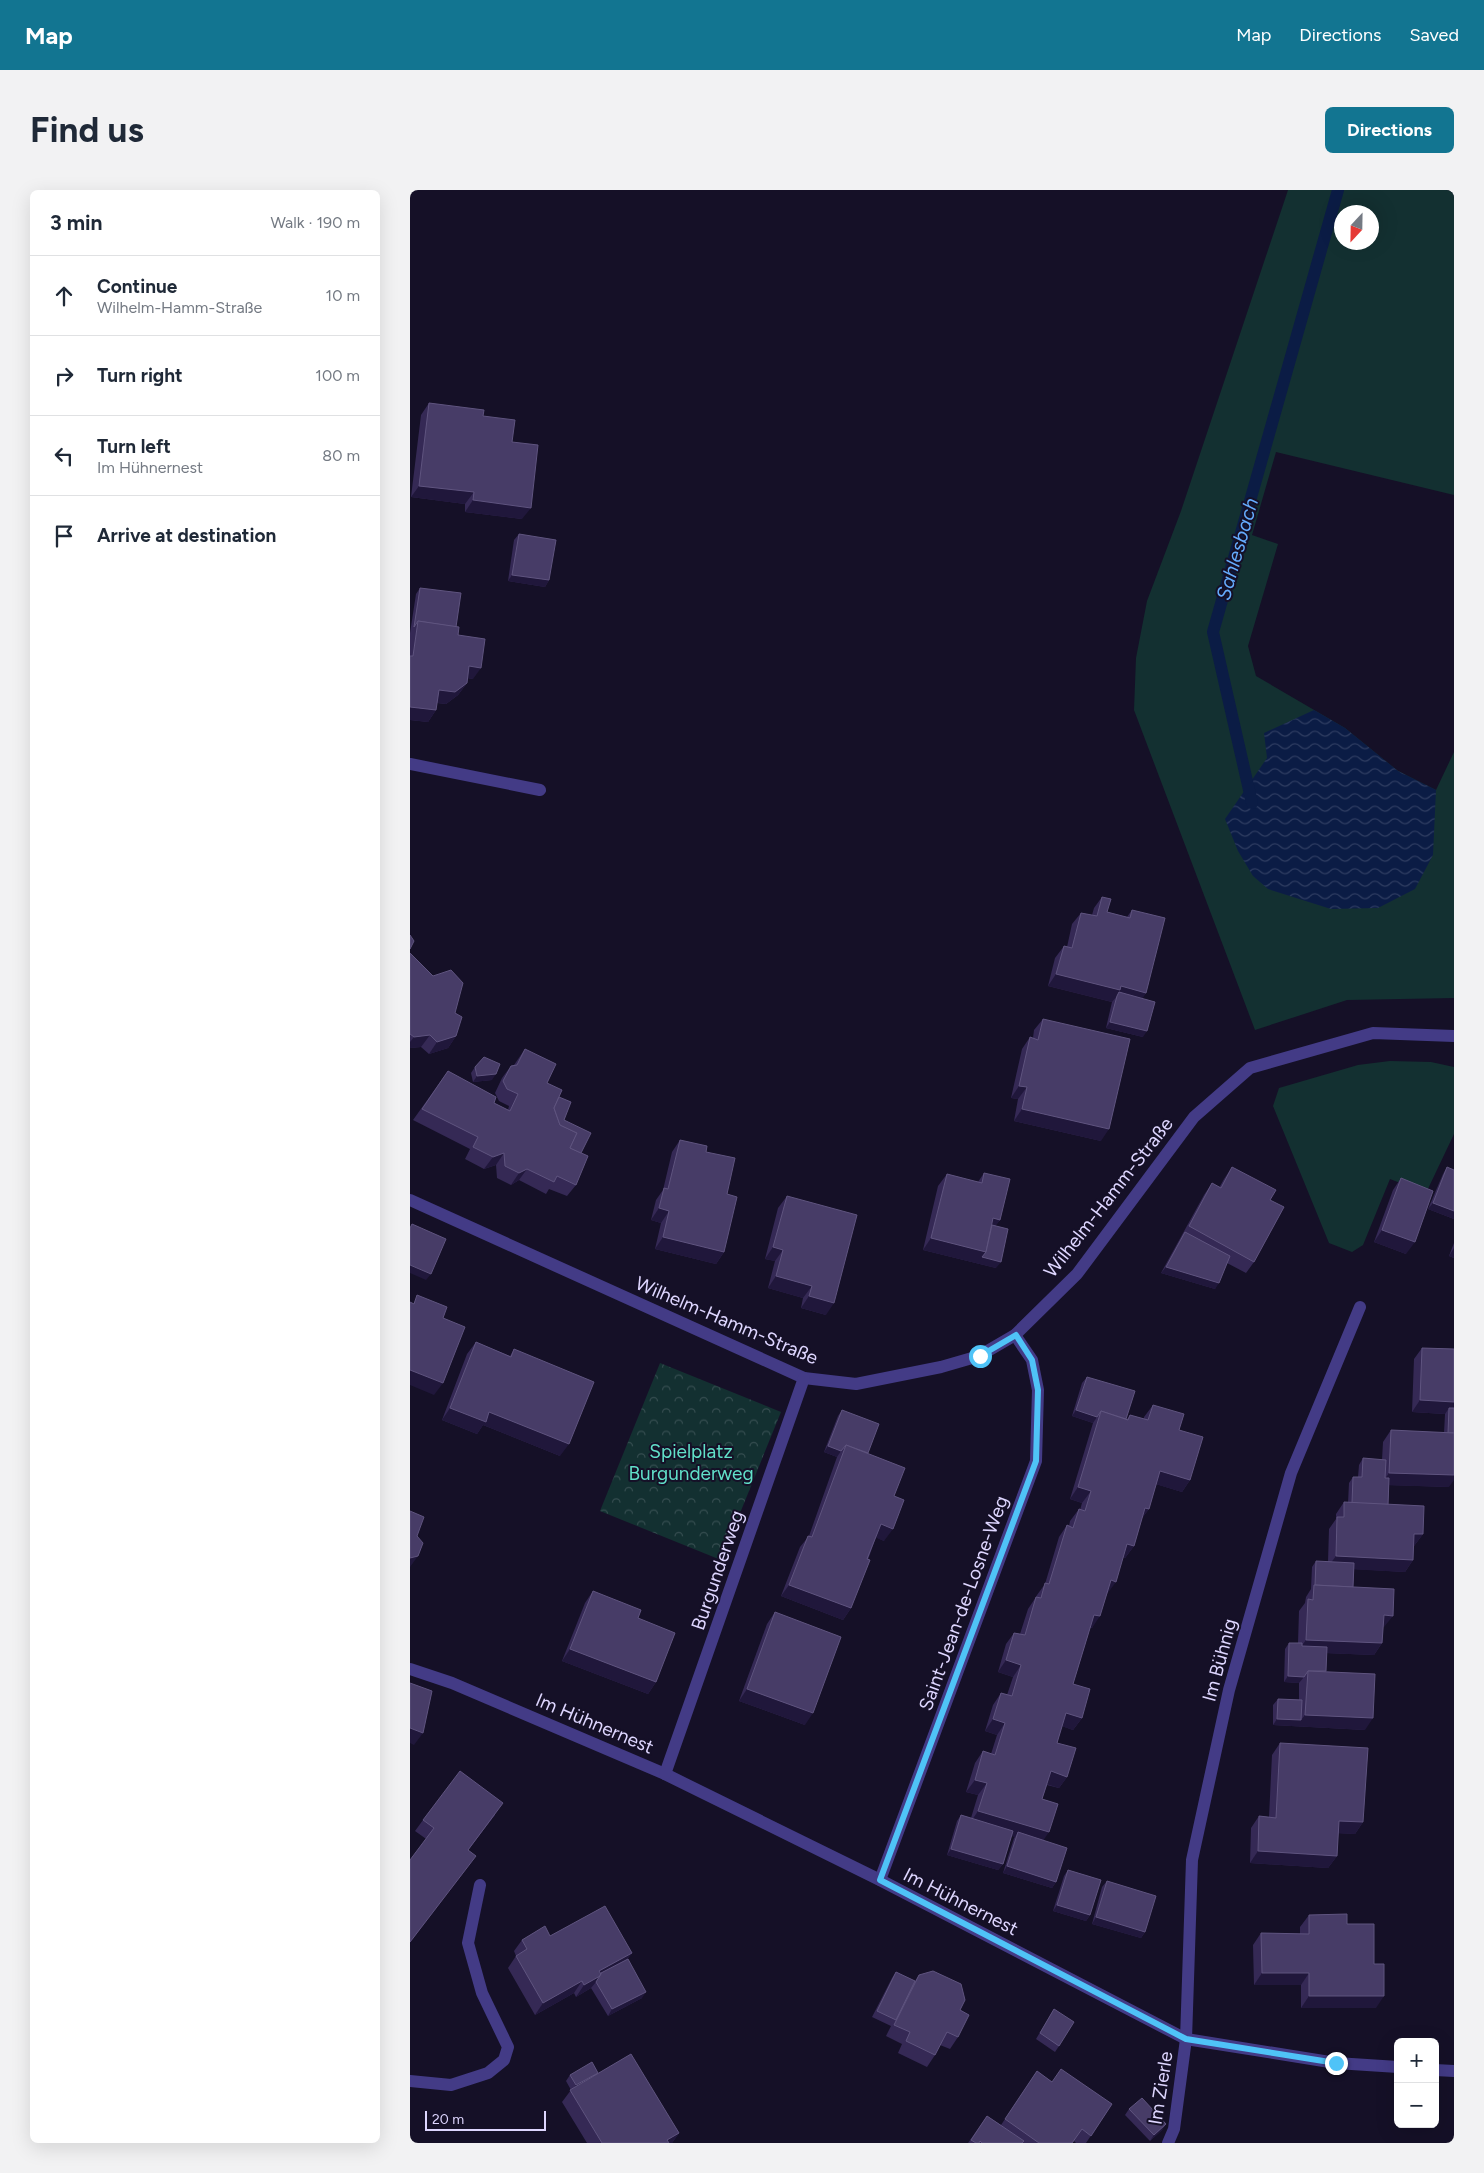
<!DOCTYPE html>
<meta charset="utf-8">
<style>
:root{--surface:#fff;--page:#f2f2f3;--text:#1f2937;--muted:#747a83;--line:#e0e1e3;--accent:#127591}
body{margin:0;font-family:Figtree,sans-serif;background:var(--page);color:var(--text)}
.controls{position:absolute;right:15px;bottom:15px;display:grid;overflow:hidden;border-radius:8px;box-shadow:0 5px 20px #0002}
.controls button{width:45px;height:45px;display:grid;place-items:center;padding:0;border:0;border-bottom:1px solid var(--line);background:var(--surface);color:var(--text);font:25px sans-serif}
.compass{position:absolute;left:924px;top:15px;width:45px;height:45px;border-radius:50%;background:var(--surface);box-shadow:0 5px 20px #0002;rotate:202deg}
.scale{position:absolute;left:15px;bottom:12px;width:121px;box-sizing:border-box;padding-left:5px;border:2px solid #ded6ff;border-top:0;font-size:14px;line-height:18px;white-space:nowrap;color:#ded6ff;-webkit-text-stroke:4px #151027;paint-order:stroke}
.stop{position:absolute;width:15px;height:15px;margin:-11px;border:4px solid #4fc3f7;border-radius:50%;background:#fff}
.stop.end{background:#4fc3f7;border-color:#fff;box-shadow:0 1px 5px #0008}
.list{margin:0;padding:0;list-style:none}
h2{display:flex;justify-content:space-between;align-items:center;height:65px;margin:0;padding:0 20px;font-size:21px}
h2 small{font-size:16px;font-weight:400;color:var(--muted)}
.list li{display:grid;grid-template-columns:32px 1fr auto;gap:15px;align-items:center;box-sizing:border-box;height:80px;padding:0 20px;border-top:1px solid var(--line)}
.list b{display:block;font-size:19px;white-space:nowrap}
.list p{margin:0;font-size:16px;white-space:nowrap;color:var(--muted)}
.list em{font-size:16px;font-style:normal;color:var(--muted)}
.icon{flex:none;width:28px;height:28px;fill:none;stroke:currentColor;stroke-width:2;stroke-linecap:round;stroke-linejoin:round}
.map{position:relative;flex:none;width:1044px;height:1953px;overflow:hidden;border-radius:8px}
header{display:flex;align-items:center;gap:30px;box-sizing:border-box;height:70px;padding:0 25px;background:var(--accent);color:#fff}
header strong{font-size:24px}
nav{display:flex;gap:28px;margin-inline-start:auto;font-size:18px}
.intro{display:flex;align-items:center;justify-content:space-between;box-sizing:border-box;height:120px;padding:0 30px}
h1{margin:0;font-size:35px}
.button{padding:12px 22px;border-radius:8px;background:var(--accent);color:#fff;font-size:18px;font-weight:700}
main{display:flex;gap:30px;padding:0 30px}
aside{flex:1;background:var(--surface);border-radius:8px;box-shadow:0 5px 20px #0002}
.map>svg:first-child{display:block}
</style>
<header>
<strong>Map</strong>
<nav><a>Map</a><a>Directions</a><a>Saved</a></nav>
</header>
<div class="intro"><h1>Find us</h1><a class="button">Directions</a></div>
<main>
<aside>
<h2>3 min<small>Walk · 190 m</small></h2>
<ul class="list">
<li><svg class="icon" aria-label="ahead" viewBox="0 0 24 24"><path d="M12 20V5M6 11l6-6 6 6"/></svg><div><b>Continue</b><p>Wilhelm-Hamm-Straße</p></div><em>10 m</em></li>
<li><svg class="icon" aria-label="right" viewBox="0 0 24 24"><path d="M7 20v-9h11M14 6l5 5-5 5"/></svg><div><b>Turn right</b></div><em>100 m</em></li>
<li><svg class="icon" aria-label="left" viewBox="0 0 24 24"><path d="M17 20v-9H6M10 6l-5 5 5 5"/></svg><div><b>Turn left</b><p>Im Hühnernest</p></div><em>80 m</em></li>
<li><svg class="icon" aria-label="arrive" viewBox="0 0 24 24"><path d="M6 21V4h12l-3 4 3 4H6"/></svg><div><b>Arrive at destination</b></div></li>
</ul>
</aside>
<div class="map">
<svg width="1044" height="1953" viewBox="0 0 1044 1953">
<defs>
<pattern id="forest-crowns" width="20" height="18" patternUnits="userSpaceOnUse" patternTransform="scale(1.25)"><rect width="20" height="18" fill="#133031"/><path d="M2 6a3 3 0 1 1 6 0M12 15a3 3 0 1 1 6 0" fill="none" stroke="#354d50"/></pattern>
<pattern id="water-waves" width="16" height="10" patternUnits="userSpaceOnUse" patternTransform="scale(1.25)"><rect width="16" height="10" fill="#0b1c45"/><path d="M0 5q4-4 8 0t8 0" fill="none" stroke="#2e3c61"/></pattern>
</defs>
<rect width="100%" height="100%" fill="#151027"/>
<g fill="#133031" fill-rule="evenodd">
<path d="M878,0H1044V305L866,262L842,345L868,354L838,456L846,486L935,538L988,581L1026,600L1044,562V808L937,810L845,840L724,520L726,468L737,411L771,321ZM932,22H962V52H932Z"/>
<path d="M980,871L1021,872L1044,877V944L1016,1003L980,989L953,1055L942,1062L919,1053L863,916L869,898L948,875Z"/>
</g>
<path fill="url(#forest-crowns)" d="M250,1173L371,1222L311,1370L190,1321Z"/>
<path fill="url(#water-waves)" d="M904,520L935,538L988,581L1026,600L1023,665L1005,699L968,718L921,719L858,699L843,686L828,661L815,629L857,568L854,543Z"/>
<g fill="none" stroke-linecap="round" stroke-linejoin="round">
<path stroke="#0b1c45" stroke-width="12" d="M842,613L803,442L928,0"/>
<g stroke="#433b86" stroke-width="12">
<path d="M0,574L130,600"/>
<path d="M0,1891L41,1895L78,1883L94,1870L98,1857L72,1803L58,1753L70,1695"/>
</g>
<g stroke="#433b86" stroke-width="12">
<path d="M0,1010L394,1188L446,1194L531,1177L569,1166L605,1145L667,1084L784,927L840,878L963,843L1044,846"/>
<path d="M0,1479L42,1493L255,1584L470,1690L776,1849L926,1873L988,1877"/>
<path d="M255,1584L394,1188"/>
<path d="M470,1690L626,1271L628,1200L622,1170L605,1145"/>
<path d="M1025,1880L1044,1881"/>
<path d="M758,1953L764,1939L776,1849L782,1670L819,1500L881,1283L950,1117"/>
</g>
</g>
<g fill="#352955">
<path d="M19,213L73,226L112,329L55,322V314L1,307L11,225Z"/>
<path d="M109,344L139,390L135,397L98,391L104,350Z"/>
<path d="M10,398L46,437L63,489L57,488V493L48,505L36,514L27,513L26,520L18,532L0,530V443L6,404Z"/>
<path d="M692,707L697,722L717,727L722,720L736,803L732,808L733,847L696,838L702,812L638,796L645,768L654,756L657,757L662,734L671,723L682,725L684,718Z"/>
<path d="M0,763L45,823L46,846L38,858L19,864L11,857L0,858Z"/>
<path d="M633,829L691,951L604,931L608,909L601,908L612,859L620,847L623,848L624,840Z"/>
<path d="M115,859L137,893L149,907L154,930L171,963L166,995L157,1006L139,999L136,1004L109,990L101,995L87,988L86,975L74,979L55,969L60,959L3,930L38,881L84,913L98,920L99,916L89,911L85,903L92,888L101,876L104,875Z"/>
<path d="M65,877L82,890L63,892L61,883Z"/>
<path d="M270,950L296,962L317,1004L314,1062L306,1074L245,1059L251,1033L241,1030L246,1010L253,1000L262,962Z"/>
<path d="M822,977L860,1010L844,1072L836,1083L817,1073L805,1099L751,1083L794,1005L802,993L809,998L814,989Z"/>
<path d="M1037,977L1044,1029L1018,1019L1033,984Z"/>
<path d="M574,983L590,1030L585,1036L586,1078L513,1060L528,996L537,984L568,992Z"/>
<path d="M991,988L996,1064L964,1052L983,1000Z"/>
<path d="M377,1006L416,1125L391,1118L393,1108L358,1098L365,1071L355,1069L368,1018Z"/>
<path d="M1044,1053V1068L1039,1066Z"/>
<path d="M66,1152L100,1166L104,1159L150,1266L73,1235L67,1244L32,1230L57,1164Z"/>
<path d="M1012,1158L1044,1159L1039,1297L979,1295L978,1315L1013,1344L1004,1356H1003V1370L995,1382L944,1379L943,1397L974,1437H973L972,1453L964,1465L916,1463V1481L955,1540L863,1535V1515L868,1509L889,1510V1493L874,1492L875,1459L879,1453H888L889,1421L895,1413L896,1407L901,1399L902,1377L906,1371L918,1372L919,1339L926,1329V1324L934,1312L938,1313L939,1293L943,1287H948L949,1275L953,1268L972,1270L973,1252L981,1240L1034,1243L1035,1224L1002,1222L1004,1169Z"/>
<path d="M677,1187L716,1229H717L720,1225L734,1229V1227L743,1215L769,1240L780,1290L772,1302L746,1294L739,1319L732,1328L724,1356L715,1368L713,1367L682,1438H680L663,1494L672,1528L663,1540L652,1536L647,1553L657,1587L649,1598L637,1595L632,1609L634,1650L646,1692L642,1698L593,1683L604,1648L605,1647L601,1645L593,1674L588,1680L537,1665L547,1631L551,1625L561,1628L568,1605L556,1602L565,1573L573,1561L581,1564L587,1545L575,1541L583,1515L591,1503L597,1505L603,1487L588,1482L596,1454L604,1443L610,1444L618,1419L626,1407L627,1405L635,1394L649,1347L657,1335L659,1336L660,1331L669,1319L670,1320L672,1313L660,1309L683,1233L662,1226L672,1193Z"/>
<path d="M432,1220L484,1306L474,1351L466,1347L441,1418L433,1430L371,1406L390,1357L399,1346L427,1267L414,1262L428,1226Z"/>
<path d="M183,1401L228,1428L246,1492L238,1504L152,1471L175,1413Z"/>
<path d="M365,1422L395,1535L329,1511L357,1434Z"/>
<path d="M870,1553L953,1632L945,1644L928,1643L927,1666L918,1678L840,1673L841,1638L849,1626L859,1627L862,1565Z"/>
<path d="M85,1625L58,1660L57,1678L5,1641L13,1630Z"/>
<path d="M658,1680L680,1725L676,1731L643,1721L654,1686Z"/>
<path d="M697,1691L735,1742L731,1748L682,1734L692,1697Z"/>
<path d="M899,1725L937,1734L964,1774L966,1818H891V1795H844L843,1755L851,1743L890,1744V1737Z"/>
<path d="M140,1746L218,1769L232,1808L198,1826L181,1798L166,1807L164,1803L125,1825L98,1778L106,1766L104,1761L112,1750Z"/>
<path d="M486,1782L505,1791L509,1785L550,1820L548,1847L540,1859L530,1855L525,1865L517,1877L488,1863L492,1854L476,1846L481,1836L462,1827L482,1788Z"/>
<path d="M644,1819L649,1856L645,1862L626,1849Z"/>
<path d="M627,1881L642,1892L702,1914L676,1953H666L664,1951L662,1953H558L577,1926L591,1935Z"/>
<path d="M187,1884L269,1943L262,1953H177L152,1912L161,1900L156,1891L160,1885Z"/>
<path d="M719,1919L756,1934L752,1940L740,1951L715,1925Z"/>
</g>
<g fill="#20173b">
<path d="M9,296L64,302L55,314L1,307Z"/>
<path d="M63,310L121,318L112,329L55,322Z"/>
<path d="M102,385L139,390L135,397L98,391Z"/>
<path d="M59,476L71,478L63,489L51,487Z"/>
<path d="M57,493L48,505L36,514L21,512L29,500Z"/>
<path d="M0,517L26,520L18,532L0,530Z"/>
<path d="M646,784L711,796L736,803L728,815L707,806L702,812L638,796Z"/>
<path d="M700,832L737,841L733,847L696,838Z"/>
<path d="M20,845L11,857L0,858V852L4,847Z"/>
<path d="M46,846L38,858L19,864L27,852Z"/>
<path d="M86,884L82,890L63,892L67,886Z"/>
<path d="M609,896L617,897L608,909L601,908Z"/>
<path d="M612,919L699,939L691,951L604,931Z"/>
<path d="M94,963L86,975L74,979L83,967Z"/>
<path d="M117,979L109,990L101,995L109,983Z"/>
<path d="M1023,1013L1044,1021V1029L1018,1019Z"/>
<path d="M249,1018L259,1021L251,1033L241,1030Z"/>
<path d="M583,1028L590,1030L581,1041H578Z"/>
<path d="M972,1040L1005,1052L996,1064L964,1052Z"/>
<path d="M253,1047L314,1062L306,1074L245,1059Z"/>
<path d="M521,1048L576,1062L591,1072L586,1078L513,1060Z"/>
<path d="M363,1057L373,1060L365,1071L355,1069Z"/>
<path d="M1044,1058V1068L1039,1066Z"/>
<path d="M0,1075L21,1084L16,1090L0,1083Z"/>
<path d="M756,1077L809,1093L805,1099L751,1083Z"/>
<path d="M366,1086L402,1096L393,1108L358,1098Z"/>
<path d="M399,1106L424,1113L416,1125L391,1118Z"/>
<path d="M0,1180L33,1193L24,1205L0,1195Z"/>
<path d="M1010,1210L1044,1212V1224L1039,1218L1035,1224L1002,1222Z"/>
<path d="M40,1218L79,1222L159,1254L150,1266L73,1235L67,1244L32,1230Z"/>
<path d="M666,1220L687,1227L683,1233L662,1226Z"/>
<path d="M418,1256L431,1261L427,1267L414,1262Z"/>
<path d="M750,1281L780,1290L772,1302L742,1293Z"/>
<path d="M979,1283L1044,1285V1290L1039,1297L971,1295Z"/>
<path d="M668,1297L681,1301L672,1313L660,1309Z"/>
<path d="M735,1318L739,1319L730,1331Z"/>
<path d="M471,1334L483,1339L474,1351L462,1346Z"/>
<path d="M1004,1344H1013L1004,1356H996Z"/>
<path d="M717,1354L724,1356L715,1368L709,1366Z"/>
<path d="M8,1366L0,1377V1368Z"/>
<path d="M926,1366L1003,1370L995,1382L917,1378Z"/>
<path d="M701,1390L706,1392L697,1404L693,1402Z"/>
<path d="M379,1395L441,1418L433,1430L371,1406Z"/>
<path d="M684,1425L690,1426L682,1438L676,1436Z"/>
<path d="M974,1425L983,1426L974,1437H966Z"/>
<path d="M896,1450L972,1453L964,1465L887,1462Z"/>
<path d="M160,1459L246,1492L238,1504L152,1471Z"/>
<path d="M596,1470L611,1475L603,1487L588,1482Z"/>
<path d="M878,1486L894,1487L889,1493L874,1492Z"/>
<path d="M337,1499L403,1523L395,1535L329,1511Z"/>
<path d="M656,1523L672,1528L663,1540L648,1535Z"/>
<path d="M895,1525L963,1528L955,1540L863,1535L867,1529L891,1530Z"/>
<path d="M583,1529L595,1533L587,1545L575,1541Z"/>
<path d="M0,1538L13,1543L4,1555L0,1553Z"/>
<path d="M641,1581L657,1587L649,1598L633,1593Z"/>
<path d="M565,1590L577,1593L568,1605L556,1602Z"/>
<path d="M568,1621L639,1642L631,1654L608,1642L605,1647L560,1633Z"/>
<path d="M929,1631L953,1632L945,1644L920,1643Z"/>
<path d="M541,1659L593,1674L588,1680L537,1665Z"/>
<path d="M848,1661L927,1666L918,1678L840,1673Z"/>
<path d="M66,1666L57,1678L0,1753V1752Z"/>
<path d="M597,1676L646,1692L642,1698L593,1683Z"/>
<path d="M647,1715L680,1725L676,1731L643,1721Z"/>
<path d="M686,1727L735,1742L731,1748L682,1734Z"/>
<path d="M222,1763L214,1775L186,1792L181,1798L166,1807L174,1795L189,1781Z"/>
<path d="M852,1783H899L891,1795H844Z"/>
<path d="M172,1791L164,1803L125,1825L133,1813Z"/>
<path d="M236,1802L232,1808L198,1826L202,1819Z"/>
<path d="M899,1806H974L966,1818H891Z"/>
<path d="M188,1883L184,1889L162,1901L166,1895Z"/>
<path d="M756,1934L752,1940L740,1951L744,1945Z"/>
<path d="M269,1943L262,1953H255L257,1950Z"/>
</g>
<g fill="#473c67" stroke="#5f547f">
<path d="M19,213L74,220L73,226L105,230L102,252L128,255L121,318L63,310L64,302L9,296Z"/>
<path d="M109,344L146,350L139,390L102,385Z"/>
<path d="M10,398L51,403L46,437L8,431L4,437Z"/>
<path d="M8,431L49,437L48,445L75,449L71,478L59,476L57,493L45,502L29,500L26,520L0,517V466H3Z"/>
<path d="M692,707L701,709L697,722L720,728L722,720L755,728L736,803L711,796L710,800L646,784L654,756L662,758L671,723L687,726Z"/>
<path d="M0,745L4,751L0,759Z"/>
<path d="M0,763L23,786L41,780L53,793L45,823L52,827L46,846L27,852L20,845L4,847L0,844Z"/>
<path d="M709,802L745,812L737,841L700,832L707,806Z"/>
<path d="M633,829L720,849L699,939L612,919L617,897L609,896L620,847L628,850Z"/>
<path d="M115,859L146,874L137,893L152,900L144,918L150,935L167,943L160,958L178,966L166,995L147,986L144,992L117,979L109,983L95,976L94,963L83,967L63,957L68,947L12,919L38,881L86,907L84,913L100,921L108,904L97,899L93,891L101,876L107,875Z"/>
<path d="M74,867L90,874L86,884L67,886L65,877Z"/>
<path d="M149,907L161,912L154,930L181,943L171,963L160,958L167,943L150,935L144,918Z"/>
<path d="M270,950L297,956L296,962L325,968L317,1004L327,1007L314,1062L253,1047L259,1021L249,1018L254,998L258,999Z"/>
<path d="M822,977L866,1000L860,1010L874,1017L844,1072L779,1036L802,993L811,998Z"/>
<path d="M1037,977L1044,980V1021L1023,1013Z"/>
<path d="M574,983L600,989L590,1030L583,1028L576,1062L521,1048L537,984L572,993Z"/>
<path d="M991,988L1023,1001L1005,1052L972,1040Z"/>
<path d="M377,1006L447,1025L424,1113L399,1106L402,1096L366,1086L373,1060L363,1057Z"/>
<path d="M2,1034L36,1049L21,1084L0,1075V1038Z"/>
<path d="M582,1035L598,1039L591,1072L572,1067L576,1062Z"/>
<path d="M775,1042L820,1066L809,1093L756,1077Z"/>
<path d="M7,1105L37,1117L33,1128L55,1137L33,1193L0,1180V1112L4,1114Z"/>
<path d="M66,1152L101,1167L104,1159L184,1192L159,1254L79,1222L76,1232L40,1218Z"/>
<path d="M1012,1158L1044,1159V1212L1010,1210Z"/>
<path d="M677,1187L725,1201L716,1229L691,1221L687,1227L666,1220Z"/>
<path d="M743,1215L774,1224L769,1240L793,1247L780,1290L750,1281L739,1319L735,1318L724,1356L717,1354L706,1392L701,1390L690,1426L684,1425L663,1494L680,1499L672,1528L656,1523L647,1553L666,1558L657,1587L641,1581L632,1609L648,1614L639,1642L568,1621L577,1593L565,1590L573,1561L585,1565L595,1533L583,1529L591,1503L602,1506L611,1475L596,1470L604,1443L615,1445L626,1407L631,1408L635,1393L639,1394L657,1335L663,1338L669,1319L675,1321L681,1301L668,1297L691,1221L718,1230L720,1225L738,1230Z"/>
<path d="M1039,1218H1044V1243H1038Z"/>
<path d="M432,1220L469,1234L458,1263L436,1255L431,1261L418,1256Z"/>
<path d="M981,1240L1044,1243V1285L979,1283Z"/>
<path d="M436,1255L495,1278L484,1306L494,1310L483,1339L471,1334L457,1369L460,1370L441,1418L379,1395L398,1346L402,1347Z"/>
<path d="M953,1268L976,1270L975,1288H979L978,1315L942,1313L943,1287H952Z"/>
<path d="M934,1312L1014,1316L1013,1344H1004L1003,1370L926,1366L927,1327H934Z"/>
<path d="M0,1321L14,1327L7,1346L13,1353L8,1366L0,1368Z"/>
<path d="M906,1371L944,1373L943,1397L905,1395Z"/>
<path d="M904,1395L984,1399L983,1426L974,1425L972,1453L896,1450L898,1409L903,1410Z"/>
<path d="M183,1401L231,1420L228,1428L265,1443L246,1492L160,1459Z"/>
<path d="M365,1422L431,1447L403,1523L337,1499Z"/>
<path d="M879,1453H892V1456L917,1457L916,1481H898L894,1487L878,1486Z"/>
<path d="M898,1481L965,1484L963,1528L895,1525Z"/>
<path d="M0,1493L22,1501L13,1543L0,1538Z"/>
<path d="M868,1509L892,1510L891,1530L867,1529Z"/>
<path d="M870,1553L958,1558L953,1632L929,1631L927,1666L848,1661L849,1626L866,1628Z"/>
<path d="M50,1581L93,1613L58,1660L66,1666L0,1752V1670L24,1638L13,1630Z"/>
<path d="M551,1625L603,1641L593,1674L541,1659Z"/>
<path d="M608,1642L657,1658L646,1692L597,1676Z"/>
<path d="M658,1680L691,1690L680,1725L647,1715Z"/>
<path d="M697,1691L746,1706L735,1742L686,1727Z"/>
<path d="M195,1716L222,1763L189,1781L191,1784L190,1786L174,1795L172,1791L133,1813L106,1766L117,1759L112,1750L135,1736L140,1746Z"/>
<path d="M937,1724V1734H964V1774H974V1806H899V1783H852L851,1743L899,1744V1725Z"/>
<path d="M218,1769L236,1802L202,1819L186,1792L191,1784V1783Z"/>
<path d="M523,1781L551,1794L555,1810L550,1820L559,1825L548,1847L537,1842L525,1865L496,1851L500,1842L484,1835L509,1785Z"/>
<path d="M486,1782L505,1791L486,1830L467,1821Z"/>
<path d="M644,1819L664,1832L649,1856L630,1843Z"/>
<path d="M221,1864L269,1943L257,1950L259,1953H192L160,1900Z"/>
<path d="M182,1872L188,1883L166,1895L160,1885Z"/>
<path d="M651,1879L702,1914L681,1946L672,1939L662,1953H629L595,1929L627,1881L642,1892Z"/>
<path d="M732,1908L756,1934L744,1945L719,1919Z"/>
<path d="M577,1926L614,1951L612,1953H572L570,1951L569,1953H566L561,1950Z"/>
</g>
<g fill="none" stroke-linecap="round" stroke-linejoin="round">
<path stroke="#4fc3f7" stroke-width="6" d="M570,1166L606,1145L622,1170L628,1200L626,1271L470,1690L776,1849L926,1873"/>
</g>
<g text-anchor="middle" stroke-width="4" stroke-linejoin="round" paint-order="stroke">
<g font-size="19" fill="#ded6ff" stroke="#151027">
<text transform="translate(698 1007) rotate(-52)" y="7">Wilhelm-Hamm-Straße</text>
<text transform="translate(317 1130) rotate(23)" y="7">Wilhelm-Hamm-Straße</text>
<text transform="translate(307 1380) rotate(-71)" y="7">Burgunderweg</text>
<text transform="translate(553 1413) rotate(-70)" y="7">Saint-Jean-de-Losne-Weg</text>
<text transform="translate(809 1470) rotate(-75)" y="7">Im Bühnig</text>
<text transform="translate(185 1533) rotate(23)" y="7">Im Hühnernest</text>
<text transform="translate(551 1711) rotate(27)" y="7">Im Hühnernest</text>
<text transform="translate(750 1898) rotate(-81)" y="7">Im Zierle</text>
</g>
<g font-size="19" fill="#61e0c9" stroke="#151027">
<text x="281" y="1268">Spielplatz<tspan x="281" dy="22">Burgunderweg</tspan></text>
</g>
<g font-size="20" font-style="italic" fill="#65acfe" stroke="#151027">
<text transform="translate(827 359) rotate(-74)" y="7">Sahlesbach</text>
</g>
</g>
</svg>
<div class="controls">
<button>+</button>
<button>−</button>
</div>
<svg class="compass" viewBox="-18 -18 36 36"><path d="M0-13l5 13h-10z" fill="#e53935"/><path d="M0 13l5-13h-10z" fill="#747a83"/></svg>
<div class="scale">20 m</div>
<div class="stop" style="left:570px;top:1166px"></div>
<div class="stop end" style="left:926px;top:1873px"></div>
</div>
</main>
